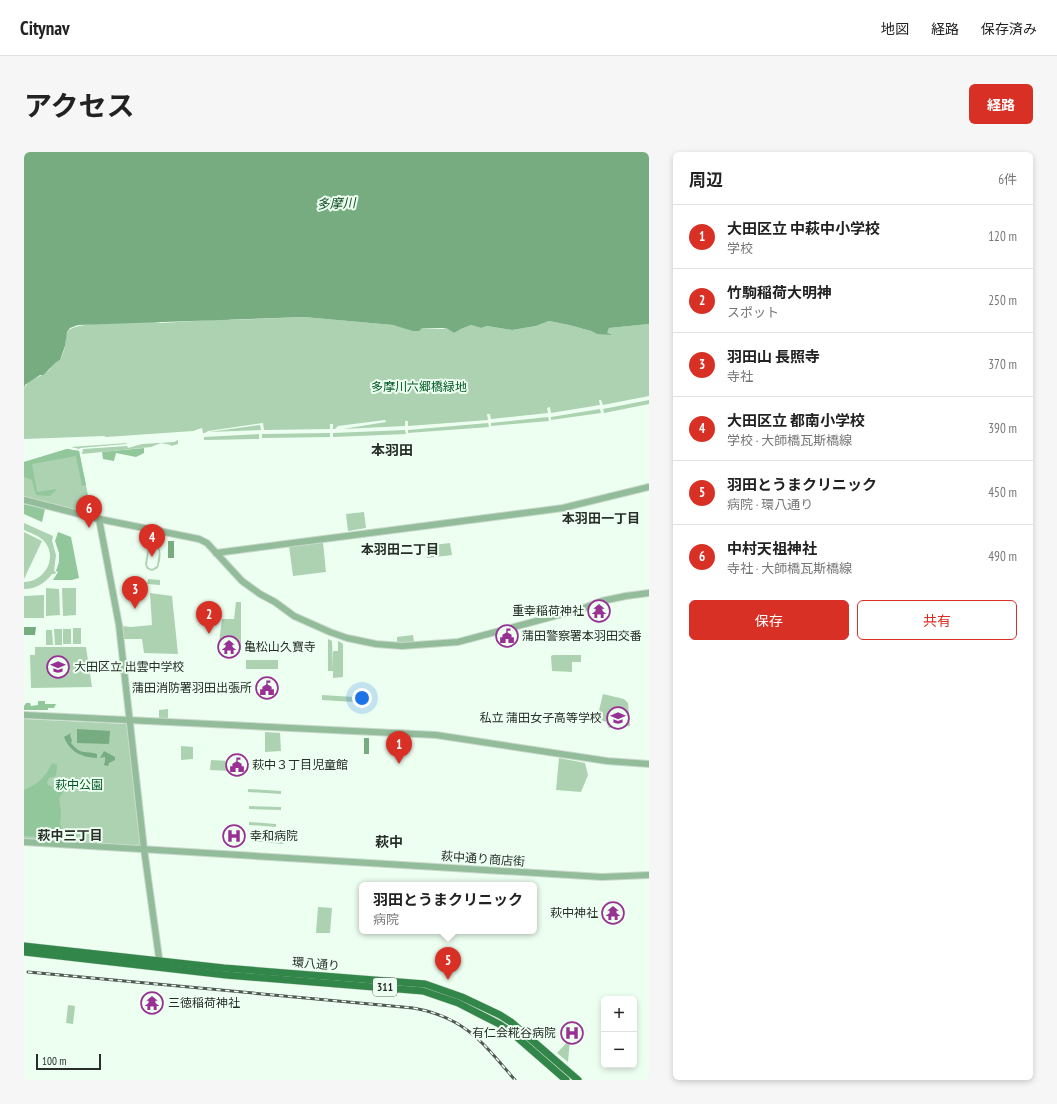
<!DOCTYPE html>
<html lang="ja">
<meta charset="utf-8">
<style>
:root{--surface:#fff;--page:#f6f6f6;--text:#222;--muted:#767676;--line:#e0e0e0;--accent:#d93025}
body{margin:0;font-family:"PT Sans Narrow","Noto Sans JP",sans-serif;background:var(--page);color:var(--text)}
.controls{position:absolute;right:12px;bottom:12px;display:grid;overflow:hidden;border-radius:6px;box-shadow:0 2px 6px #0003}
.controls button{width:36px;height:36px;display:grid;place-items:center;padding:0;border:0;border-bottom:1px solid var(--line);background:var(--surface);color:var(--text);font:20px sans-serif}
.scale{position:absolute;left:12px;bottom:10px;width:65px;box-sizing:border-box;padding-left:4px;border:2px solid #262e27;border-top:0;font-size:11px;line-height:14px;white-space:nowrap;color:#262e27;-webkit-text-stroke:3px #edfff0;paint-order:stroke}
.you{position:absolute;left:338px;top:546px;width:14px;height:14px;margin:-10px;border:3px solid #fff;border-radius:50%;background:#1a73e8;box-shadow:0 0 0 6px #1a73e833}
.badge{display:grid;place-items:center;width:26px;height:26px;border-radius:50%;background:var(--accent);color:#fff;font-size:13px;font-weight:700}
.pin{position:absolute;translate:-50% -33px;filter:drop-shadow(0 1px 2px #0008)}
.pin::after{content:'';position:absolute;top:21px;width:14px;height:12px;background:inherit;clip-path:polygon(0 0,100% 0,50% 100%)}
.popup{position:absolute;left:335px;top:730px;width:178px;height:52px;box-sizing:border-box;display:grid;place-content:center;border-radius:6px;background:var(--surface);filter:drop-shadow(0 1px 3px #0005);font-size:13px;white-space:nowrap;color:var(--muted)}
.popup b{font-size:15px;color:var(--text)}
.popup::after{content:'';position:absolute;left:50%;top:100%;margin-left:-8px;border:8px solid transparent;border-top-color:var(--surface)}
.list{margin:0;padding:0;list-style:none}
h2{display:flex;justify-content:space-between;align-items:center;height:52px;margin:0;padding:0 16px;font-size:17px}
h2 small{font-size:13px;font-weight:400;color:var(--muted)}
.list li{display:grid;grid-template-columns:26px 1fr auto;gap:12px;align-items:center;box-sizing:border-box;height:64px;padding:0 16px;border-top:1px solid var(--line)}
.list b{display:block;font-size:15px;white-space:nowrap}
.list p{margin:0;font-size:13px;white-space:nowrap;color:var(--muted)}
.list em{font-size:13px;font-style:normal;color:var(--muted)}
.actions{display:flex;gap:8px;padding:12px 16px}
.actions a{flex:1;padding:9px 0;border:1px solid var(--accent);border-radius:6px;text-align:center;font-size:14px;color:var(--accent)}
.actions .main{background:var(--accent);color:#fff}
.map{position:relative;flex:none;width:625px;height:928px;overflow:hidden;border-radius:6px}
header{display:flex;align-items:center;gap:24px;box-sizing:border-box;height:56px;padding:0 20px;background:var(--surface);border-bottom:1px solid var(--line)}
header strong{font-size:19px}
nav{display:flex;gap:22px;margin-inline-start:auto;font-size:14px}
.intro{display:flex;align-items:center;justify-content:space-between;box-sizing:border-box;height:96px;padding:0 24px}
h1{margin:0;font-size:28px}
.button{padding:10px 18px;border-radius:6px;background:var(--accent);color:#fff;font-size:14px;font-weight:700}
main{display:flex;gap:24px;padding:0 24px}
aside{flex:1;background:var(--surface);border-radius:6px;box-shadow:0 2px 6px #0003}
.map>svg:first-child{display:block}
</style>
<header>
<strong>Citynav</strong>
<nav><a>地図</a><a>経路</a><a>保存済み</a></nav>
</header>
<div class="intro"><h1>アクセス</h1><a class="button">経路</a></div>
<main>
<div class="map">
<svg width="625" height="928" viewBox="0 0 625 928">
<rect width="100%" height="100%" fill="#edfff0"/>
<g fill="#acd2b2" fill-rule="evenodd">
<path d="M280,165L369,173L378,175L418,177L422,176L430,181L437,177L447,173L457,176L463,174L488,178L512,174L525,169L545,173L567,179L573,182L582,181L585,176L625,172V244L579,253L577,248H575L576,253L527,261L526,255L523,256L524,261L467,267L466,262H463L464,268L384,274V269H381V274L319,277L362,270L361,268L314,274L311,277H309V272H306V277L240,278L239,271L184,279L181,281H179L178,276L169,279L82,285L80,284L0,287V237C4,227 17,225 24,219C29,215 27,212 36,208C38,204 40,199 41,194C42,188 41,183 44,179C52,169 115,170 130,170L137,171L204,167L207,168Z"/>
<path d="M625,248V252L580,261L579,257Z"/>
<path d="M576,257L577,261L527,268V265Z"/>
<path d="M524,265L525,269L467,274V271Z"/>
<path d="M464,271L465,275L384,281V278Z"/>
<path d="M236,273L237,278L185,280Z"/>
<path d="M381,278L382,282L309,285V281Z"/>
<path d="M306,281V285L238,286V282Z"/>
<path d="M235,282V287L180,288V285Z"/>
<path d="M154,288V292L147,294V293L137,291L127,295L58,302L59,297L103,294L104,296L118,292L150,290Z"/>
<path d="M103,291L102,292L56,296L55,297L47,295Z"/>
<path d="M43,297L55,299L68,363L0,346V310Z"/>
<path d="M340,360L342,376L324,379L322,362Z"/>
<path d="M0,371L29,384L28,389L32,403L30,419L32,420L31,422H28C21,431 12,437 0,437V430C20,430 35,406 20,389C15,384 7,381 0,378Z"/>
<path d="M0,380L18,389L0,427Z"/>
<path d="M299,390L302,420L269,424L265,394Z"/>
<path d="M426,391L428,403L403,406L401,394Z"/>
<path d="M127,393H133C139,399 136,409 134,416L128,419L123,417L121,412L124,396ZM129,395L133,396L135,399L133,414L128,417L125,416L123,413L125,397Z"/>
<path d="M124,427L136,428V433L123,432Z"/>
<path d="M22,436L35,437L36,463L22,464Z"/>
<path d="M38,436H52V463L39,464Z"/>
<path d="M126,441L148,444L154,502L120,501L118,487H99L98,474L107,475L128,473Z"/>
<path d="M20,443V466H0V444Z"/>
<path d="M212,450H217V498H211V491L195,490L198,467H210Z"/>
<rect x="49" y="476" width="8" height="16"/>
<path d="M30,477H38V493H31Z"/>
<rect x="39" y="477" width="8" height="15"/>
<path d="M22,478H28L29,493H22Z"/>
<path d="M389,483L390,490H373V485Z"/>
<path d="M304,487L308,489L309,519H304Z"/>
<path d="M314,489L318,491L319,493V525L309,526V499H314Z"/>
<path d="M11,495H62L68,535L7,536L6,503H11Z"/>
<path d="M529,503H557V510H548V520L528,519L527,504Z"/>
<rect x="222" y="508" width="32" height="9"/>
<path d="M579,542L600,547L604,551L606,574L585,576L582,570L573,567Z"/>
<path d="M298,543L330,545V550L298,548Z"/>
<path d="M144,557V567L135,566V558Z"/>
<path d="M0,567L102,572L104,573L117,694L0,688Z"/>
<path d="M241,580L256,581L257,599L241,600Z"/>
<path d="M157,594L169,595V607L157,608Z"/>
<path d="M535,606L561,611L564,623L557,640L532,638Z"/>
<path d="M187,608L207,609V619L186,618Z"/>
<path d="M224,637L257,639V642L224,640Z"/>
<path d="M225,654L257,655V658L225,657Z"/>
<path d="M225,670L252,672V675L225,673Z"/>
<path d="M231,688L259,689V692L227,689Z"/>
<path d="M294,755L308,756L306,781H292Z"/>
<path d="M44,853L51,854L49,872L42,871Z"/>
<path d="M546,887L544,910L533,901Z"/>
</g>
<g fill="#91c79a">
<path d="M120,296V301L112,305L92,301L90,309L79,307L78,300Z"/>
<path d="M43,297L55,299L62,333L58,334L52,304L8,312L13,340L33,337L26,344L12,343L8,328L0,325V310Z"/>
<path d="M0,352L21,357L18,370L0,362Z"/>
<path d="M34,380L47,385L55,426L48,428H29L34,420L32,419L35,410V401L31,389Z"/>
<path d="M14,549H21V552H32L30,556H24V558H0V554L2,551H6L7,554L14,553Z"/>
<path d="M28,611L33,613L32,624L25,626L23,630L24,633L29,635L34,632L41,637L35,646L37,660L36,672L39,680L30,686L0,684V638C14,632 22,625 28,611Z"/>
</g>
<g fill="#77ac81">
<path d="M0,0H625V172L585,176L583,181L588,183L573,182L567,179L545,173L525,169L512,174L488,178L463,174L457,176L447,173L437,177L430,181L422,176H398L395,179H389L369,173L280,165L54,173L46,176L43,180L41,194L36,208C28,212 26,218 19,223H16L1,233L0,237Z"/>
<rect x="144" y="389" width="6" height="17"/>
<path d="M0,475H12L11,483H0Z"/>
<path d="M53,577L86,579L85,592L53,591Z"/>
<path d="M47,581L46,584L48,588L47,591C58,604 60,598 73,602V606C57,605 46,600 40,585Z"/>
<rect x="340" y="586" width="5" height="16"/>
<path d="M80,599L91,605V608L85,611L84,614L80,613L81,609V605L76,606Z"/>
</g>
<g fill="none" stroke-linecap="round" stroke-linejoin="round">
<g stroke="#c9d9cc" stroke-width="8">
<g id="tertiary">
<path d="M0,348L75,367L175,387L183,391L218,429L236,442L251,450L270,464L306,480L323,486L352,492L378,494L434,490L557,457L578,449L602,444L625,441"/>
<path d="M75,367L95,473L120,697L136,813"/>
<path d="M192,401L539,356L625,335"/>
<path d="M0,563L412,583L583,609L625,612"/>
<path d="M0,690L578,725L625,723"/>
</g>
</g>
<g stroke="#c9d9cc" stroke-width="8">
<g id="primary">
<path d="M0,794L200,816L401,832L438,845L476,863L487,870L554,928"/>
<path d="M0,800L202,823L399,839L434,851L475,872L487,880L542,928"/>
</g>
</g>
<use href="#tertiary" stroke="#93bc9a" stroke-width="6"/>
<use href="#primary" stroke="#33864a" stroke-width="7"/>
<g stroke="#4f5951" stroke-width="3">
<path id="rail" d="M4,820L389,856C441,865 459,891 491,928"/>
</g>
<use href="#rail" stroke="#edfff0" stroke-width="1.5" stroke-dasharray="4.5" stroke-linecap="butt"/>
</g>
<defs>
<g id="temple-ring" transform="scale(1.15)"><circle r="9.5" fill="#edfff0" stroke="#993195" stroke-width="1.5"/><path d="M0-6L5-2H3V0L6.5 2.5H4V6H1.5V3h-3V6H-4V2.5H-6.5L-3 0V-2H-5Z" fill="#993195"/></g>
<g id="civic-ring" transform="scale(1.15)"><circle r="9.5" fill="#edfff0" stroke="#993195" stroke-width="1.5"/><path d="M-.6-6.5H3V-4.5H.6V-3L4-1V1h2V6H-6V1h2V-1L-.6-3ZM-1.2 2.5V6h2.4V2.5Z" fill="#993195"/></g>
<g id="school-ring" transform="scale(1.15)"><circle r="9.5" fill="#edfff0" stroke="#993195" stroke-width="1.5"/><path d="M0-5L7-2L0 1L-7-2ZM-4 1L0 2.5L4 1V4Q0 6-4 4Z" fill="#993195"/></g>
<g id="hospital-ring" transform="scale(1.15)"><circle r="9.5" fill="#edfff0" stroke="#993195" stroke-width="1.5"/><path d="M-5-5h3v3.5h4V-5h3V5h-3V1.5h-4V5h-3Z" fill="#993195"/></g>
</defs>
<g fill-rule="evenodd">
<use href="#temple-ring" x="575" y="459"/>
<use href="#civic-ring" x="483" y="484"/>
<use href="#temple-ring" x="205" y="495"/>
<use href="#school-ring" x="34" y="515"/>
<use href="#civic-ring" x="243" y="536"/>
<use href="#school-ring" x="594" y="566"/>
<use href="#civic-ring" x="213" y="613"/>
<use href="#hospital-ring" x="210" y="684"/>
<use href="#temple-ring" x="589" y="761"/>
<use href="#temple-ring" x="128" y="851"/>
<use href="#hospital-ring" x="548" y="881"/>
</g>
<g text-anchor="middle" stroke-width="4" stroke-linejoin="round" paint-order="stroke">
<rect fill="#edfff0" stroke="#626d63" stroke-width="1" x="349" y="826" width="24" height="18" rx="3"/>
<g font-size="11" font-weight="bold" fill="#262e27">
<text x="361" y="839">311</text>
</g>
<g font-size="12" fill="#005924" stroke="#edfff0">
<text x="395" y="239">多摩川六郷橋緑地</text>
<text x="55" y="637">萩中公園</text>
</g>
<g font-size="12" fill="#262e27" stroke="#edfff0" text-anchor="start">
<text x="560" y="463" text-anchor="end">重幸稲荷神社</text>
<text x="498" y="488">蒲田警察署本羽田交番</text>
<text x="220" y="499">亀松山久寶寺</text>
<text x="50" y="519">大田区立 出雲中学校</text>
<text x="228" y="540" text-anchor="end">蒲田消防署羽田出張所</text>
<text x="578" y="570" text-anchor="end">私立 蒲田女子高等学校</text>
<text x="228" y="617">萩中３丁目児童館</text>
<text x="226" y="688">幸和病院</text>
<text x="574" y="765" text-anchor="end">萩中神社</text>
<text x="144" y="855">三徳稲荷神社</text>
<text x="532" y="885" text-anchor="end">有仁会糀谷病院</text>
</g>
<g font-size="12" fill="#262e27" stroke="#edfff0">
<text transform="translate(459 707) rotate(4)" y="4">萩中通り商店街</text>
<text transform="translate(292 812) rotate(5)" y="4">環八通り</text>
</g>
<g font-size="13" font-style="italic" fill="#124e25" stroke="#edfff0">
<text transform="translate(312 51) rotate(-2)" y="5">多摩川</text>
</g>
<g font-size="13" font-weight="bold" fill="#262e27" stroke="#edfff0">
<text x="577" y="371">本羽田一丁目</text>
<text x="376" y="402">本羽田二丁目</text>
<text x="46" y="688">萩中三丁目</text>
</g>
<g font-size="14" font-weight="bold" fill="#262e27" stroke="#edfff0">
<text x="368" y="303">本羽田</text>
<text x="365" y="695">萩中</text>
</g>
</g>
</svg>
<div class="controls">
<button>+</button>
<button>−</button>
</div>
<div class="scale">100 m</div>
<div class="you"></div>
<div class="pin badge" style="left:375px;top:612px">1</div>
<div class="pin badge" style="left:185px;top:482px">2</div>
<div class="pin badge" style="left:111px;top:457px">3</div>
<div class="pin badge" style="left:128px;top:405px">4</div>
<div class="pin badge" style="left:424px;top:828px">5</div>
<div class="popup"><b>羽田とうまクリニック</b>病院</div>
<div class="pin badge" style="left:65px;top:376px">6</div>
</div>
<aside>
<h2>周辺<small>6件</small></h2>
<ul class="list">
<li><span class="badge">1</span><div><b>大田区立 中萩中小学校</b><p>学校</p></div><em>120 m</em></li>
<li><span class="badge">2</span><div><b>竹駒稲荷大明神</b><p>スポット</p></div><em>250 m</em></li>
<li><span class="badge">3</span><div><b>羽田山 長照寺</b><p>寺社</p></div><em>370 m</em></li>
<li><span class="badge">4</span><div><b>大田区立 都南小学校</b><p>学校 · 大師橋瓦斯橋線</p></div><em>390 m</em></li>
<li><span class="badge">5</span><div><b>羽田とうまクリニック</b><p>病院 · 環八通り</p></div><em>450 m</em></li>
<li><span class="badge">6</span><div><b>中村天祖神社</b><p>寺社 · 大師橋瓦斯橋線</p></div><em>490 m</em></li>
</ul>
<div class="actions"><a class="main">保存</a><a>共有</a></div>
</aside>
</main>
